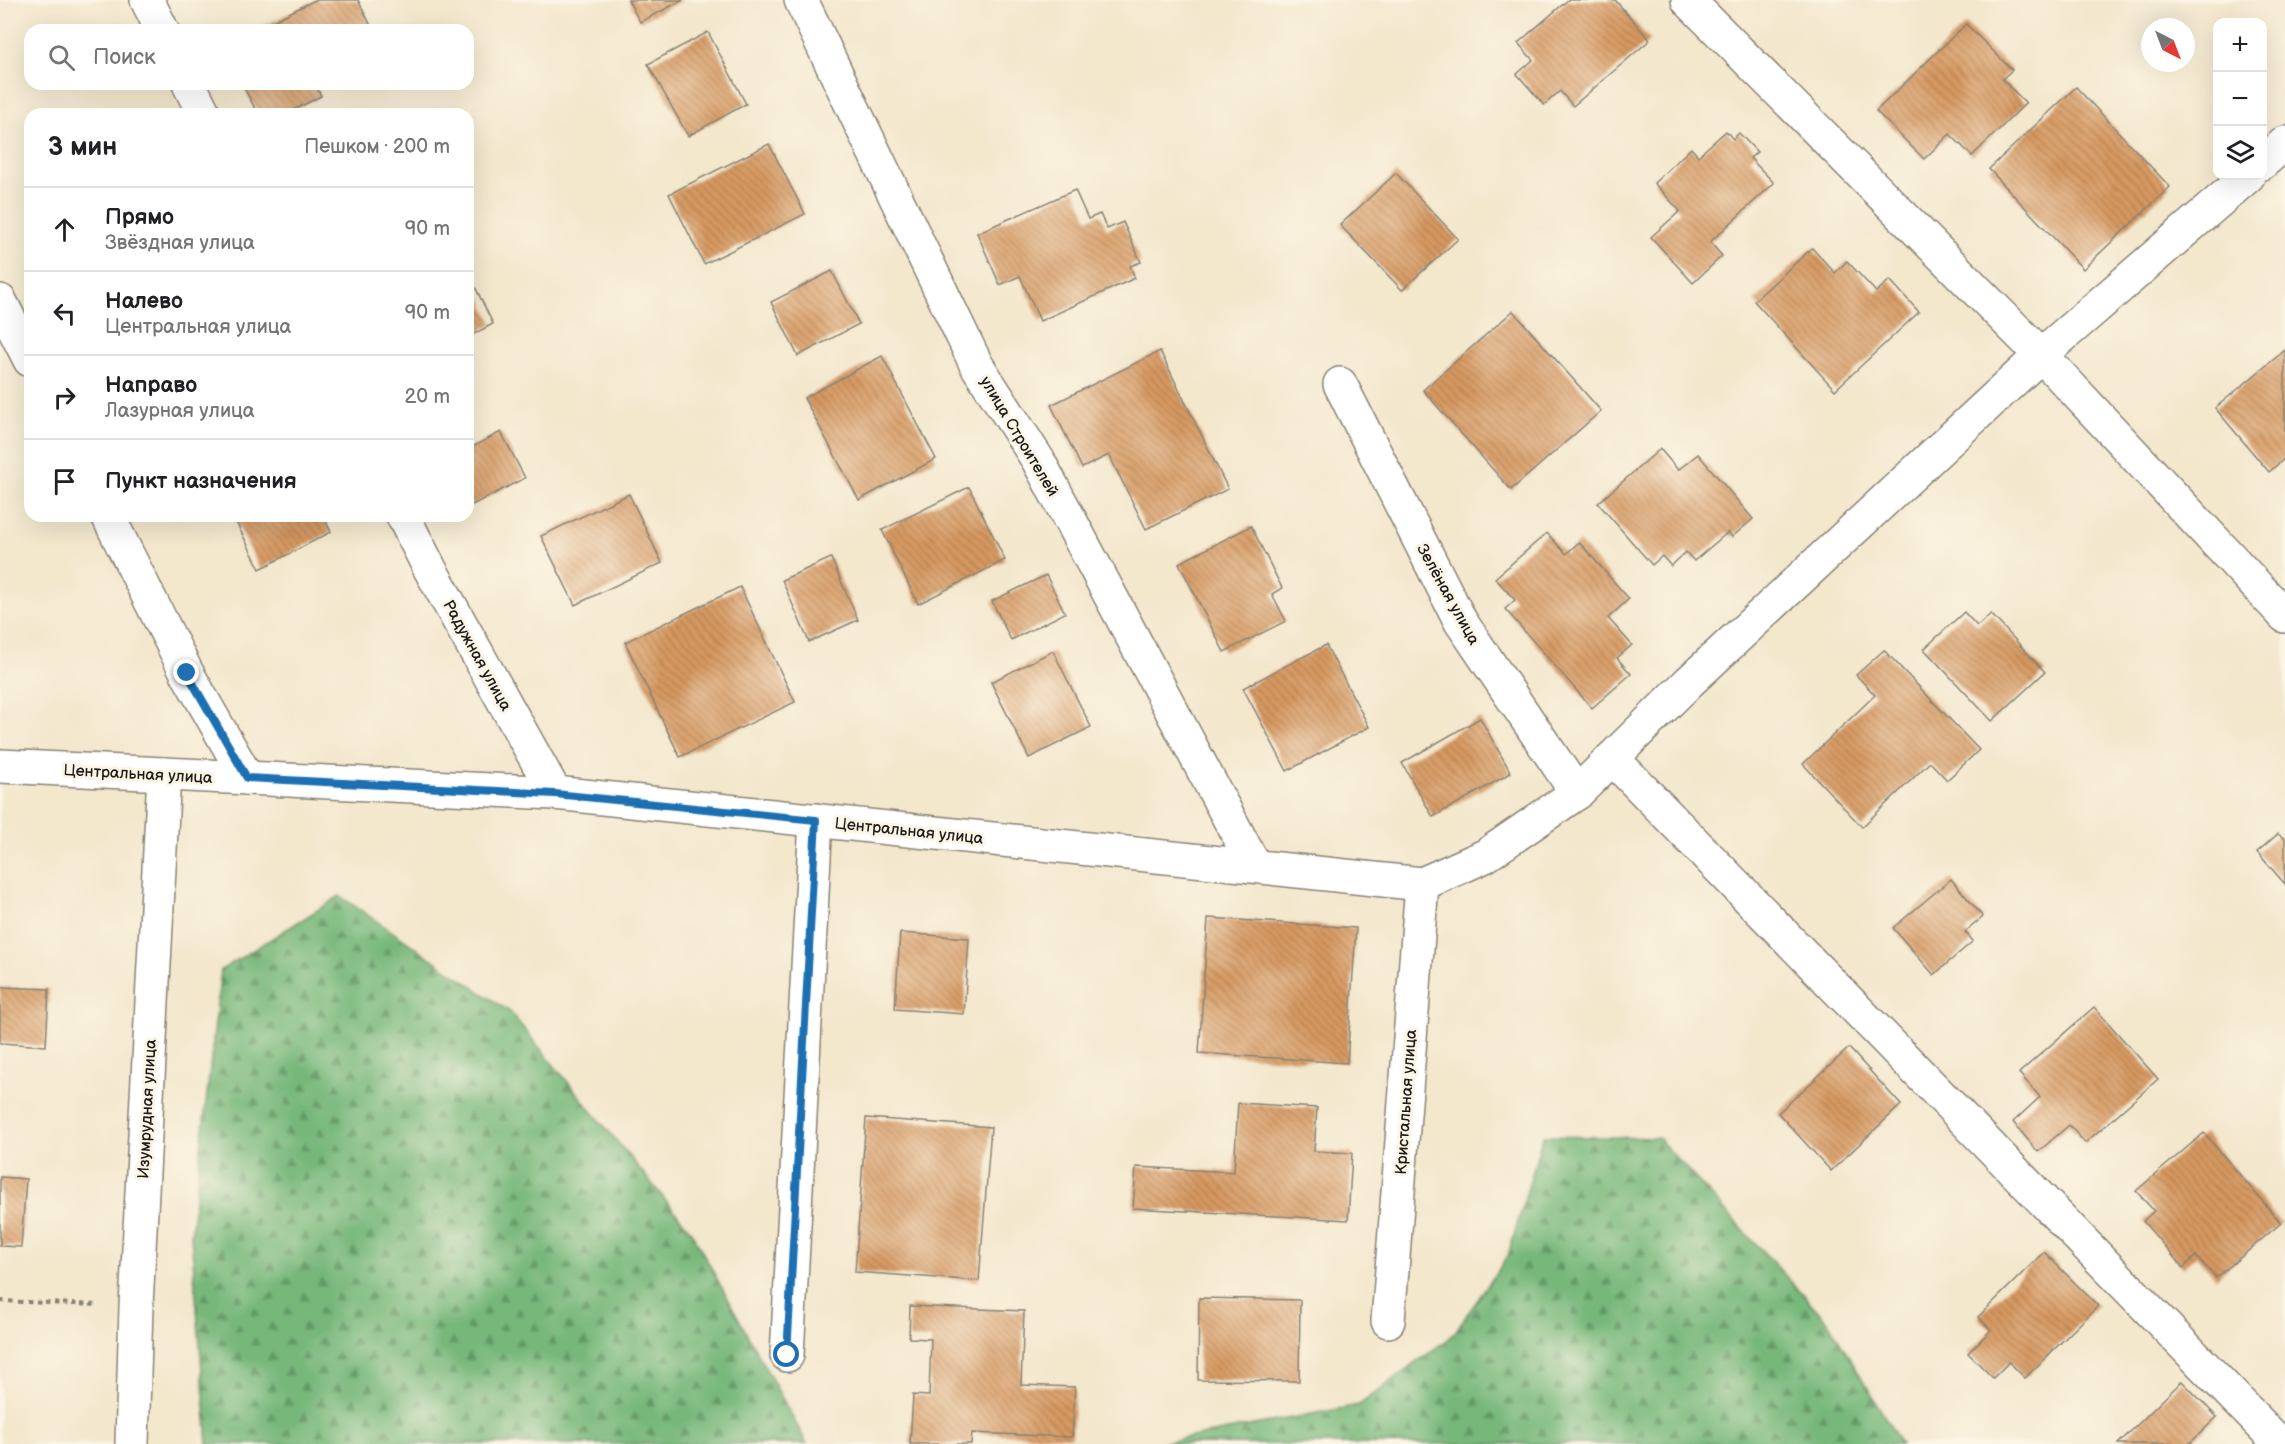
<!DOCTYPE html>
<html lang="ru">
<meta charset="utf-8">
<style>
:root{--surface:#fff;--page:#f2f2f2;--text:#202124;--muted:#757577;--line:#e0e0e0}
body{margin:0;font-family:"Balsamiq Sans",sans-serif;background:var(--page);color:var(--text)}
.controls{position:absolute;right:18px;top:18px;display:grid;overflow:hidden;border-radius:12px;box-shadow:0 6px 24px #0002}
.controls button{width:54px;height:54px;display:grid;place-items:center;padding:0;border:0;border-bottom:2px solid var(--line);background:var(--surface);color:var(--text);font:30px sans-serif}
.compass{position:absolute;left:2141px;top:18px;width:54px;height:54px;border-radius:50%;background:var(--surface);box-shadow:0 6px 24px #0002;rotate:138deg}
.stop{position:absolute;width:18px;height:18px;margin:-14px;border:4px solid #1f6fb2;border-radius:50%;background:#fff}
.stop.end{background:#1f6fb2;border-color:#fff;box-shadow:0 2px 6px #0008}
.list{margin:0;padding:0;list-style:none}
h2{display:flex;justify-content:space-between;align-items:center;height:78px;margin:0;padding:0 24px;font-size:26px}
h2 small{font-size:20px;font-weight:400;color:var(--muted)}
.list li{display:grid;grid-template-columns:39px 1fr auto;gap:18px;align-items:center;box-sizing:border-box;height:84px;padding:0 24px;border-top:2px solid var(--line)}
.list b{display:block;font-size:22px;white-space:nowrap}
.list p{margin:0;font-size:20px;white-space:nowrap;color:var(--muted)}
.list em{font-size:20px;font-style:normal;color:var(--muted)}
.icon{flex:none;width:33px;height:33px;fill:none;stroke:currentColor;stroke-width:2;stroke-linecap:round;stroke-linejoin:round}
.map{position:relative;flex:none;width:2285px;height:1444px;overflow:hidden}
.search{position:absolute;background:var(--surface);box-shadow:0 6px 24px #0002;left:24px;top:24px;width:450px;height:66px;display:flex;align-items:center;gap:15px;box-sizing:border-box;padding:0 21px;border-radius:18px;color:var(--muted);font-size:22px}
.panel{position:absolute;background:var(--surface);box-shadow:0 6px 24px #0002;left:24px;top:108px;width:450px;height:414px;border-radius:18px}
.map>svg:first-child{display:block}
</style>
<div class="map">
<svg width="2285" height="1444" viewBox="0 0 2285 1444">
<defs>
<pattern id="forest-firs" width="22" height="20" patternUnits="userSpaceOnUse" patternTransform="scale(1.5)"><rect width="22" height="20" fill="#77b87a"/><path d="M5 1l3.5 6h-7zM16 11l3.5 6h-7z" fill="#619563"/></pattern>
<pattern id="building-back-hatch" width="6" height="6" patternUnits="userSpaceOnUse" patternTransform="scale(1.5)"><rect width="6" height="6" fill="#d79961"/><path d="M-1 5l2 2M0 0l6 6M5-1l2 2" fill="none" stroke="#ae7c4f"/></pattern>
</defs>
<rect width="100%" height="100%" fill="#fcf5e5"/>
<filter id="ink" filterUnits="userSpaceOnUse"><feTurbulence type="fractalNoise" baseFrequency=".0167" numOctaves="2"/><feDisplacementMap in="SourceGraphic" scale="12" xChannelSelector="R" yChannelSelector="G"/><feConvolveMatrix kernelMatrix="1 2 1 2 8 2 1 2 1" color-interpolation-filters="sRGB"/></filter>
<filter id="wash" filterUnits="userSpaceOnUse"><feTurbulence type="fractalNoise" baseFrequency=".008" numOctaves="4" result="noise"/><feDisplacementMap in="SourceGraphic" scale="24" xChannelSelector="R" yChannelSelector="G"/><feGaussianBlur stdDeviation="1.35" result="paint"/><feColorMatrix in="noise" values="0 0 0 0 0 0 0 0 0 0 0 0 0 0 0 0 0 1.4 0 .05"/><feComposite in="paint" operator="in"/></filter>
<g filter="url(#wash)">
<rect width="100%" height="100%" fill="#f3e7cc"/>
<g fill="url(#forest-firs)" stroke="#4a6a4b" stroke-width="1.5">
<path d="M340,896L510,1012L691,1231L807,1444H208L191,1236L221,970Z"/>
<path d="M1543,1136L1658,1138L1829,1323L1901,1444H1155L1359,1405L1453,1335L1508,1256Z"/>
</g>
<g id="blocks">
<g fill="url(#building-back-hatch)">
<path d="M315,0H358L373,30H255Z"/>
<path d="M628,0H683L640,22Z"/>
<path d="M1568,0H1615L1650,40L1573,106L1560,91L1544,105L1517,74L1533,60L1518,43Z"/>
<path d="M1966,24L2012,70L2002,79L2026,103L1972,156L1950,134L1924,159L1876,111Z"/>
<path d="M708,32L746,104L688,136L648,64Z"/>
<path d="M242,84H315L321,96L286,114H258Z"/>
<path d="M2076,87L2170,187L2083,269L1989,169Z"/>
<path d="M1726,131L1733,139L1739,133L1757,152L1750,158L1774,183L1710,242L1722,256L1693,283L1651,237L1680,211L1654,183L1691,148L1698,156Z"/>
<path d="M769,144L805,214L704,264L669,194Z"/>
<path d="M1396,173L1458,239L1402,290L1340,225Z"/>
<path d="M1075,190L1088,219L1100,214L1107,229L1123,222L1141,262L1130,266L1135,278L1040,321L1020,276L1000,285L977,233Z"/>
<path d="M1812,248L1835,273L1847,261L1876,292L1890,280L1919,312L1835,390L1754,301Z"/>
<path d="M832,271L859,324L798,356L771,302Z"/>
<path d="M468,272L493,324L468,337Z"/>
<path d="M1513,311L1601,411L1511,490L1423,390Z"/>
<path d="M2285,350V458L2269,472L2215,408Z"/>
<path d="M1160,351L1228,489L1146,529L1109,455L1082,468L1051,405Z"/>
<path d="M882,356L936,459L859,500L804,398Z"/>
<path d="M501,432L525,478L470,506L468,502V449Z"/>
<path d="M1660,449L1678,470L1698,454L1753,519L1732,537L1728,532L1694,561L1686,552L1671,566L1662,556L1652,565L1598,503Z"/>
<path d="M969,487L1005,560L918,604L882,530Z"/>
<path d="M629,494L662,563L575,605L541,536Z"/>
<path d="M233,516H323L331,532L260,569Z"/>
<path d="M1251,526L1282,588L1272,594L1286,621L1224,652L1179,563Z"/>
<path d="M1547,533L1566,554L1579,542L1629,599L1608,618L1632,645L1617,658L1631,674L1592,708L1505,609L1515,600L1495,578Z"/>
<path d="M831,558L858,620L809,642L782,580Z"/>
<path d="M1046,575L1065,613L1011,640L992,601Z"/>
<path d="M740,587L795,702L680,757L625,642Z"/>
<path d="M1964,612L1977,626L1991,614L2045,672L1992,721L1924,649Z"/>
<path d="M1326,645L1369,727L1287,771L1243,688Z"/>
<path d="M1884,650L1979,750L1947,780L1930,762L1862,827L1803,764L1875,695L1856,675Z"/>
<path d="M1053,651L1091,727L1029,758L991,682Z"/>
<path d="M1480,718L1511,773L1433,817L1402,763Z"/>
<path d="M2278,834L2285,839V884L2257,852Z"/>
<path d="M1951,879L1983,917L1965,932L1973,941L1934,975L1893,928Z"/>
<path d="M1208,918L1356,928L1347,1063L1199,1053Z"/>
<path d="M900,933L969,938L964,1014L895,1009Z"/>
<path d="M0,987L49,989L46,1046L0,1043Z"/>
<path d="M2094,1007L2158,1079L2085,1143L2069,1125L2038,1152L2013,1122L2040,1097L2019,1073Z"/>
<path d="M1849,1048L1901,1105L1831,1171L1778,1113Z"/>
<path d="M1238,1103L1317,1108L1314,1151L1352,1153L1348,1220L1133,1208L1136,1167L1234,1172Z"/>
<path d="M866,1118L991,1127L979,1281L855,1272Z"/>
<path d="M2204,1133L2281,1223L2216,1278L2196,1256L2183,1268L2143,1221L2154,1211L2136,1191Z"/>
<path d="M0,1177L26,1179L21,1247L0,1246Z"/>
<path d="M2044,1252L2098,1306L2025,1378L2009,1362L1993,1378L1968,1353L1991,1330L1978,1317Z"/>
<path d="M1199,1298L1300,1300L1299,1381L1198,1380Z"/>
<path d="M910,1306L1024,1311L1021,1385L1075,1387L1072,1437L972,1433L971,1444H910L913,1395L929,1396L931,1339L909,1338Z"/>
<path d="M2182,1381L2217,1417L2190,1443L2192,1444H2118Z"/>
</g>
</g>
</g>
<g filter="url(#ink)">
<use href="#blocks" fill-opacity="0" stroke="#888274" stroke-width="1.5"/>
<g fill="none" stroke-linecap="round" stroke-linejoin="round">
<g stroke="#888274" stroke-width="36">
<g id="minor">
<path d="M147,0L162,30"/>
<path d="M801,0L976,364L1038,460L1254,865"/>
<path d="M1688,0L2041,355L2285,616"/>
<path d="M189,84L204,114"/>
<path d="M2262,163L2285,143"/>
<path d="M0,301L30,360"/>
<path d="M1340,384L1461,622L1577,793"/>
<path d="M108,516L187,673L247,778"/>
<path d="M403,516L430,569L555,793"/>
<path d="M1612,758L2280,1444"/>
<path d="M0,766L555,793L1422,884"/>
<path d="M1422,884L1485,856L1577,793L1689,682L2041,355L2248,176"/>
<path d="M1388,1321L1422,884"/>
<path d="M787,1355L816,820"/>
<path d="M132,1444L136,1306L164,774"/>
</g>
</g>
<path stroke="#888274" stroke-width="4" stroke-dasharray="4.5 4.5" stroke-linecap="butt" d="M0,1301L98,1305"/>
<use href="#minor" stroke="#fff" stroke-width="33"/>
</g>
</g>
<g fill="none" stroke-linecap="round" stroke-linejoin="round" filter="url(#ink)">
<path stroke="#1f6fb2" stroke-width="8" d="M187,673L247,778L555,794L816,820L787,1355"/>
</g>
<g text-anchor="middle" stroke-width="6" stroke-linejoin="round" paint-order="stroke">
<g font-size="16" fill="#1c1c1c" stroke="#fcf5e5">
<text transform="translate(1020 436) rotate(59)" y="6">улица Строителей</text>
<text transform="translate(1449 594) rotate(61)" y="6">Зелёная улица</text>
<text transform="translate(478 655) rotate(61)" y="6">Радужная улица</text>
<text transform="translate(138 773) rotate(3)" y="6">Центральная улица</text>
<text transform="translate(909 830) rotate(6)" y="6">Центральная улица</text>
<text transform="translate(1405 1102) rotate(-86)" y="6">Кристальная улица</text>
<text transform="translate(146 1109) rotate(-87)" y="6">Изумрудная улица</text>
</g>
</g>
</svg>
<div class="controls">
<button>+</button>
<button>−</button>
<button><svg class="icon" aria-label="layers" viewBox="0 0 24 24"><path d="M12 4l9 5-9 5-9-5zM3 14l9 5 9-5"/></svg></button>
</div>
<svg class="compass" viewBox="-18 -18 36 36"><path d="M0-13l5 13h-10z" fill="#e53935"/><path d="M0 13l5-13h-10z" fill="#757577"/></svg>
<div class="stop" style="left:787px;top:1355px"></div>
<div class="stop end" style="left:187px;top:673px"></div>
<div class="search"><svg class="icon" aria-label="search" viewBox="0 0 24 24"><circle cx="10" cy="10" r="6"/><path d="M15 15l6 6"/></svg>Поиск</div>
<section class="panel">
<h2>3 мин<small>Пешком · 200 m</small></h2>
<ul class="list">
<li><svg class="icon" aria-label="ahead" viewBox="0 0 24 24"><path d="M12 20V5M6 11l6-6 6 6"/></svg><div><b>Прямо</b><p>Звёздная улица</p></div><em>90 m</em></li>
<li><svg class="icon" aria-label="left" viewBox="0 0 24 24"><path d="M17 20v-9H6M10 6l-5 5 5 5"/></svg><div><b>Налево</b><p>Центральная улица</p></div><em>90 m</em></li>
<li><svg class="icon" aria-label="right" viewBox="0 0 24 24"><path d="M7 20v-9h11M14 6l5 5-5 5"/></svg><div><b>Направо</b><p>Лазурная улица</p></div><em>20 m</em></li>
<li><svg class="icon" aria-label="arrive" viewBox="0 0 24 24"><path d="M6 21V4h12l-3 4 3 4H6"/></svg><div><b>Пункт назначения</b></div></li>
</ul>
</section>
</div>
